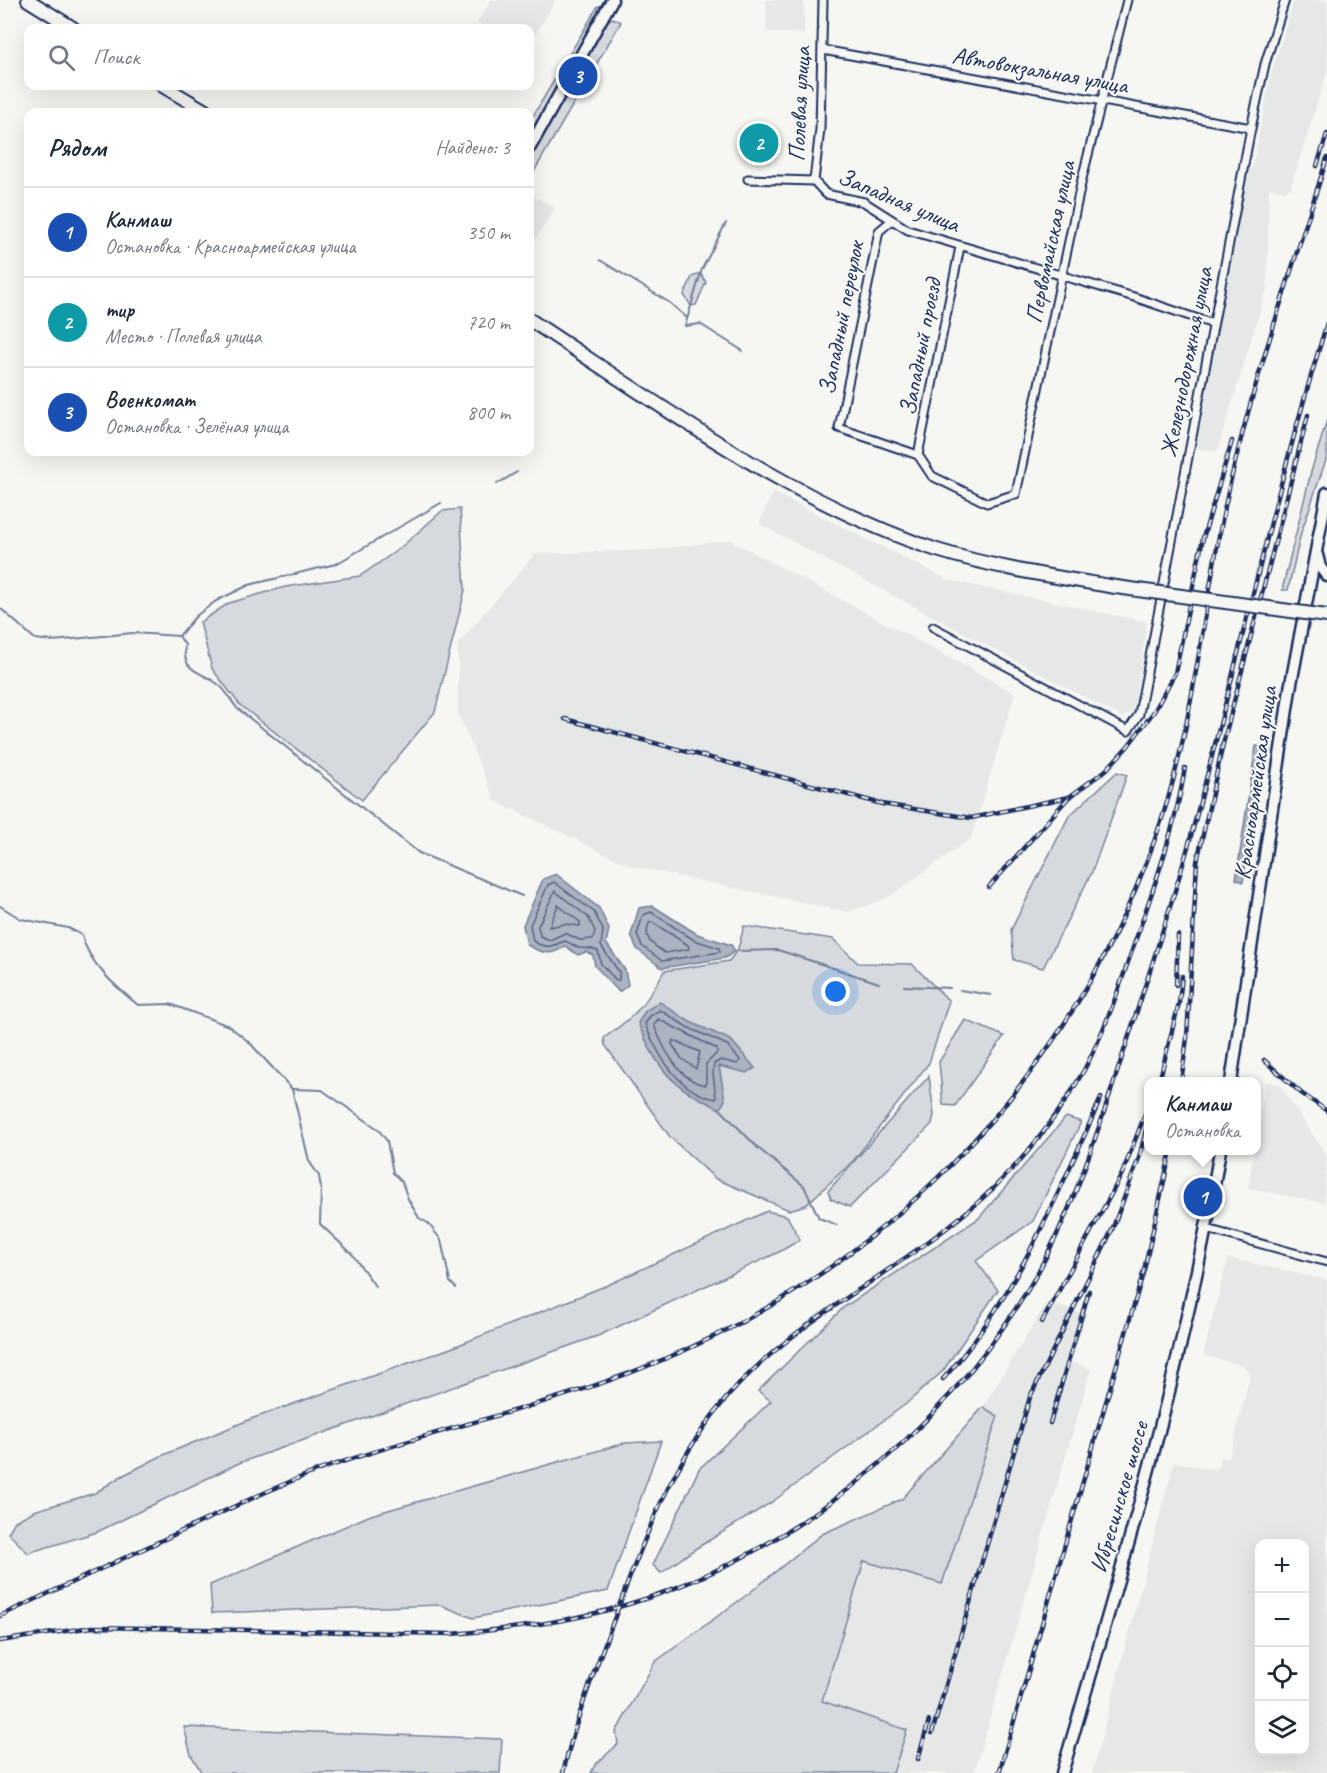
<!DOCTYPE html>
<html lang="ru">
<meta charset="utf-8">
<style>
:root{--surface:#fff;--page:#f2f2f3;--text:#1f2937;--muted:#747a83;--line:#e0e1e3;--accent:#ea580c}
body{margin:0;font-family:Caveat,sans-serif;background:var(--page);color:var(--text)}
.controls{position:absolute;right:18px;bottom:18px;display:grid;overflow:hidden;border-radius:12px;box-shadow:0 6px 24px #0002}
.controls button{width:54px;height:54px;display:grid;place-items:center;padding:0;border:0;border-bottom:2px solid var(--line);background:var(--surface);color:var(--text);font:30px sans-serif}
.you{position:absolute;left:836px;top:992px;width:21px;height:21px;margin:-15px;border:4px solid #fff;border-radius:50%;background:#1a73e8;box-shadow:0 0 0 9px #1a73e833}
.badge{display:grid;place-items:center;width:39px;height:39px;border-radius:50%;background:var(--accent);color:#fff;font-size:20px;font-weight:700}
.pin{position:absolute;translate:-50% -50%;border:3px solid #fff;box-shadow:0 2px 6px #0006}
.popup{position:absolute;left:1144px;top:1077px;width:117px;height:78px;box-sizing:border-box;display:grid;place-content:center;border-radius:12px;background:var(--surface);filter:drop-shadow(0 2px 4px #0005);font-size:20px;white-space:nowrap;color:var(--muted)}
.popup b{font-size:22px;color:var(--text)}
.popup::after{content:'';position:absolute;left:50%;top:100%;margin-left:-12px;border:12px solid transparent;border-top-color:var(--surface)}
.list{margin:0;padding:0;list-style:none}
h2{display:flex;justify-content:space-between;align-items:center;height:78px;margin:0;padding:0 24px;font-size:26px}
h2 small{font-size:20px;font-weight:400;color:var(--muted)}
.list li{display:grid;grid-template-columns:39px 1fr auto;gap:18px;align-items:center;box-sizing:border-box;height:90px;padding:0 24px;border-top:2px solid var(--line)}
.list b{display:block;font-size:22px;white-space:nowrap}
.list p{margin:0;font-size:20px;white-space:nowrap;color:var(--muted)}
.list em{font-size:20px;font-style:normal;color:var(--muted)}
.icon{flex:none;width:33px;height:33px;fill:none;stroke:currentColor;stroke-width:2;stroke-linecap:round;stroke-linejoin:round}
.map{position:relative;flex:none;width:1327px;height:1773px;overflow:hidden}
.search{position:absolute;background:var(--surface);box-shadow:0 6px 24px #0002;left:24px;top:24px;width:510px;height:66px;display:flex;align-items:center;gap:15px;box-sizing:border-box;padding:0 21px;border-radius:12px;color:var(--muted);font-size:22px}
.panel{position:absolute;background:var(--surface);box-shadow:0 6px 24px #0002;left:24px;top:108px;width:510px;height:348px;border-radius:12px}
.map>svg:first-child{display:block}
</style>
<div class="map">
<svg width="1327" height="1773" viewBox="0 0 1327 1773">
<rect width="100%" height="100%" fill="#f6f6f2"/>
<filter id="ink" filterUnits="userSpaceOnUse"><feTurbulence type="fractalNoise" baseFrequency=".0167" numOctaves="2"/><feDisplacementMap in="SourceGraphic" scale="12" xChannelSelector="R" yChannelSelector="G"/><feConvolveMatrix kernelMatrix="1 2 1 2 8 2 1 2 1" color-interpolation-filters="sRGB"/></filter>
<g filter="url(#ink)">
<g fill="#e6e7e7" fill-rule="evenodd">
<path d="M491,0H556L530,43V28H487L477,23Z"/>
<path d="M766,0H804V34L766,32Z"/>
<path d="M1294,0H1327V72L1290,189L1284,191L1269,188L1267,288L1217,452L1194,447L1195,442L1248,168H1252L1272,71Z"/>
<path d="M530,194L555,208L530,248Z"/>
<path d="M773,492L948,580L1147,622L1134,711L1122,717L759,524Z"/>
<path d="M730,540L1015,693L971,838L886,899L848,912L631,866L495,801L458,713V644L535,554L651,550Z"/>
<path d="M1266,1082L1279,1084L1327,1156L1324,1203L1248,1188L1254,1151L1257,1150V1131Z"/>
<path d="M1228,1258L1327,1280V1773H1092L1174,1462L1217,1470L1221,1457L1229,1459L1231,1452L1250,1375L1244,1366L1203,1355ZM1260,1544H1304V1750H1260Z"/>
<path d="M1047,1302L1086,1315L1071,1362L1091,1369L974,1773H893L907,1730L822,1701L864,1560L998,1416L983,1407Z"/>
</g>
<g fill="#d6d9dd" stroke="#78849e" stroke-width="1.5">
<path d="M598,6H602L530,134V121Z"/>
<path d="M613,18L621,22L532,175L530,173V158L571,82L576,84L586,68L581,64L605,22Z"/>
<path d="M700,273L706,282L696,305L691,306L684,295L692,277Z"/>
<path d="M1327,420V457L1301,533L1288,590H1282L1311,472Z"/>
<path d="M460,509L465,590L435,712L362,800L240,705L212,669L200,622L229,603L285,587L360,576L399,549L442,511Z"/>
<path d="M1117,772L1127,775L1092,872L1043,968L1014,960L1011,930L1069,816Z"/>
<path d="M744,926L833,939L858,963L912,964L949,1001L929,1063L854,1160L806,1205L789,1210L716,1179L670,1137L605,1045L604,1038C636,1015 645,1006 664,971L729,961L738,949Z"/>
<path d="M965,1020L1004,1036L955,1106L943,1105L939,1062Z"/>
<path d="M929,1076L934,1115L932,1124L850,1207L831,1199L828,1191Z"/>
<path d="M1066,1117L1081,1122L1033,1221L976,1261L998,1290L943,1371L906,1404L772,1502L695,1549L661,1573L653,1565L699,1469L771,1401L758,1391L844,1307L978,1219Z"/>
<path d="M767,1211L787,1216L800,1240L779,1252L600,1335L239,1463L97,1532L28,1553L8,1533L15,1521L34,1511L95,1493L120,1477L161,1456L251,1419L451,1348L610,1284Z"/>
<path d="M983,1407L998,1416L942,1584L864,1561L822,1701L907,1730L893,1773H591L595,1765L618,1744L616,1732L655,1662L748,1594L822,1534L902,1499Z"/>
<path d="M661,1441L608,1591L473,1618L440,1605L212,1613L210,1585L371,1515L625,1443Z"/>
<path d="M184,1727L502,1739L500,1773H202L191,1755Z"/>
</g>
<g fill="#abb2c0" stroke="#717e99" stroke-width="1.5">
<path d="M1256,746L1263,747L1243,882L1236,879Z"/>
<path d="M556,874L599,908L609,929L606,943L625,970L628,985L619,992L595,966L593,955L586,952L578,955L565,946C551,957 542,953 527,945L523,925L543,879Z"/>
<path d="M653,906L697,934L731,945L735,951L725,958L662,968L637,949L631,935L639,908Z"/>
<path d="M660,1002L690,1022L731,1040L755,1068L747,1073L719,1066L725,1100L720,1109C671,1085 660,1074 638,1023L645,1011Z"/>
</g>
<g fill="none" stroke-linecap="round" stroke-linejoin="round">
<g stroke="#556385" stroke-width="1.5">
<path d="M554,882L594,912L603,930L601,946L619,972V980H616L601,964L598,951C590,947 587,949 579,948C575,947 569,942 565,941C551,946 548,950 533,941L530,925L548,885Z"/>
<path d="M555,891L588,917L595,931L593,939L580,940L565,933L550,940L540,936L538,926Z"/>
<path d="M558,905L580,922V926L565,924L549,927Z"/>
<path d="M651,912L694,940L719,948L720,952L662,961L642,946L637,935L643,915Z"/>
<path d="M652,922L688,945L689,949L665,953C652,944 643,940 649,923Z"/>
<path d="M660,1010L687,1027L727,1045L740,1060L738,1064L721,1060L714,1064L713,1073L716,1099C679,1093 658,1056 645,1024L650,1016Z"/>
<path d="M658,1019L717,1049V1053L706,1064V1085C679,1082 663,1048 654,1025Z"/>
<path d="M673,1040L700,1052L696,1069L681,1058L672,1044Z"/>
</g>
<g stroke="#717e99" stroke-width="2">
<path d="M726,223L702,269L685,326L700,324L743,351"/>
<path d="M600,260L670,303L687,318"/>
<path d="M497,484L517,472"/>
<path d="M0,608L35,639L53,641L133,633L179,636L185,645C182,674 201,670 219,685C226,690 231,701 237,708L419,853L522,896"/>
<path d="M179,636L196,616L216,601L249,585L336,564L441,503"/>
<path d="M0,906L21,919L68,928L82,935C88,963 116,987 138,1005L170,1004L229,1026L249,1042L292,1089L309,1161L319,1176L321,1188L320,1224L352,1254L375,1286"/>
<path d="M735,951L778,950L879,983"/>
<path d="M904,986L950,988"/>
<path d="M960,990L991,995"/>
<path d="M292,1089L322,1090L378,1129L387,1141L393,1173L402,1182L408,1199L419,1218L428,1223L441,1240L450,1282L456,1288"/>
<path d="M720,1109L758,1148L804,1186L819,1218L837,1225"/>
</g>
<g stroke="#1b2f5e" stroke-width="11">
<g id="minor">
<path d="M823,50L1251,128"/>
<path d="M748,179L814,181L820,129L823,0"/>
<path d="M814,181L826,194L864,202L908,230L1134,297L1213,324"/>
<path d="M891,221L879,231L839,428L918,455L932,476L987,503L1016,494L1082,179L1127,0"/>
<path d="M918,455L960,247"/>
<path d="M933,627L1128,731L1139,714L1251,128L1265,64L1285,0"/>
<path d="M1207,1229L1327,1262"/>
</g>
</g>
<g stroke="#1b2f5e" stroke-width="15">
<g id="secondary">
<path d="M530,147L612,0"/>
<path d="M1317,555L1320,567L1327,576"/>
<path d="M1231,1082L1290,689L1327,493"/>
<path d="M1062,1773C1122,1567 1185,1362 1220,1150"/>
</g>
</g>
<g stroke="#1b2f5e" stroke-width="16">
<g id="trunk">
<path d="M28,0L73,28"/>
<path d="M163,86L207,112"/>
<path d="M530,320C656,402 793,503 937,550C995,568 1056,577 1116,587"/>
</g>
</g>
<use href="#minor" stroke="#f6f6f2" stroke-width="7"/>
<use href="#secondary" stroke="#f6f6f2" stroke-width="10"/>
<use href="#trunk" stroke="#f6f6f2" stroke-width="12"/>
<g stroke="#1b2f5e" stroke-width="4.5">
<g id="rail">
<path d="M1317,166L1327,134"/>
<path d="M565,719L882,804L971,818L1069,797"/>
<path d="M989,887L1069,797L1106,770L1128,746L1155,710L1175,673L1203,538L1232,441"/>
<path d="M1176,985L1178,935"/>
<path d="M1264,1060L1301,1093L1327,1111"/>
<path d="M1159,1082L1179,1003L1182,976"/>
<path d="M1181,1082L1187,1038L1197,862L1223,744L1308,415"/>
<path d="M1042,1322L1122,1174L1149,1104"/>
<path d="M943,1379C1016,1298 1057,1196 1101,1098"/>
<path d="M1050,1423L1089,1291"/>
<path d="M0,1616C62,1587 124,1558 186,1529C232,1508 277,1485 325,1468C434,1429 548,1407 655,1363C888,1268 1071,1076 1155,839C1193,734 1201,620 1224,511C1249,391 1291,274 1327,158"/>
<path d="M0,1641L92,1627L451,1634C511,1629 571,1622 629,1604C792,1554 938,1436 1027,1291C1075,1212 1100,1123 1129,1036C1149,973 1170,910 1188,847C1236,672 1273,496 1327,323"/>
<path d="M932,1733L1030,1397L1112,1230L1139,1158L1149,1118"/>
<path d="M918,1759L929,1721"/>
<path d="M563,1773C575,1721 594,1672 613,1622C643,1541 672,1460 730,1394C795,1321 883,1280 958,1219C1009,1179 1053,1126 1084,1070C1107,1027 1122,979 1138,933C1157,879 1176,824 1185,768"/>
<path d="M999,1773L1144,1270L1171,1150"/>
</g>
</g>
<use href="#rail" stroke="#f6f6f2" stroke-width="2" stroke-dasharray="7" stroke-linecap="butt"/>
<g stroke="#1b2f5e" stroke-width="16" stroke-linecap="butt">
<path id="trunk-bridge" d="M1116,587L1327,616"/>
</g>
<use href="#trunk-bridge" stroke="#f6f6f2" stroke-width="12"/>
</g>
</g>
<g text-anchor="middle" stroke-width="4.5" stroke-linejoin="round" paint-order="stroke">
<g font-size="24" fill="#1b2f5e" stroke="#f6f6f2">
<text transform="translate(1040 70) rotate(10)" y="8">Автовокзальная улица</text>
<text transform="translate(799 104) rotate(-87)" y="8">Полевая улица</text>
<text transform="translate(899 200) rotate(23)" y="8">Западная улица</text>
<text transform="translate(1050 242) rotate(-78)" y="8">Первомайская улица</text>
<text transform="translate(841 318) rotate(-79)" y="8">Западный переулок</text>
<text transform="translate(920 347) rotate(-79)" y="8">Западный проезд</text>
<text transform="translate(1186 362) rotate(-79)" y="8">Железнодорожная улица</text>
<text transform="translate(1255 783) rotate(-82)" y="8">Красноармейская улица</text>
<text transform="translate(1119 1497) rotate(-74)" y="8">Ибресинское шоссе</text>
</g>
</g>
</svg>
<div class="controls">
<button>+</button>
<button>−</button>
<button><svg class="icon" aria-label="locate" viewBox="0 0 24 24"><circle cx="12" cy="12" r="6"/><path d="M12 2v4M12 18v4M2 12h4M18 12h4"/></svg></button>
<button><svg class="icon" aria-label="layers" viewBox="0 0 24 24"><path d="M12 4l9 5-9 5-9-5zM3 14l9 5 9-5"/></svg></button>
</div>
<div class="you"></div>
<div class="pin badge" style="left:1203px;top:1197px;background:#1a4fb4">1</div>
<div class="popup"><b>Канмаш</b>Остановка</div>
<div class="pin badge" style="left:759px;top:143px;background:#0f9aa8">2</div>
<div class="pin badge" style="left:578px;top:76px;background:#1a4fb4">3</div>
<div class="search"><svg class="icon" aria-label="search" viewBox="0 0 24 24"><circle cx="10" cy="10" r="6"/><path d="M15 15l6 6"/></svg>Поиск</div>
<section class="panel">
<h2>Рядом<small>Найдено: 3</small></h2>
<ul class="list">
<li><span class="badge" style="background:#1a4fb4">1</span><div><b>Канмаш</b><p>Остановка · Красноармейская улица</p></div><em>350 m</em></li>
<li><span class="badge" style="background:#0f9aa8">2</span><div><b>тир</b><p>Место · Полевая улица</p></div><em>720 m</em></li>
<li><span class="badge" style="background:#1a4fb4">3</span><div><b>Военкомат</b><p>Остановка · Зелёная улица</p></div><em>800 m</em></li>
</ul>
</section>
</div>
